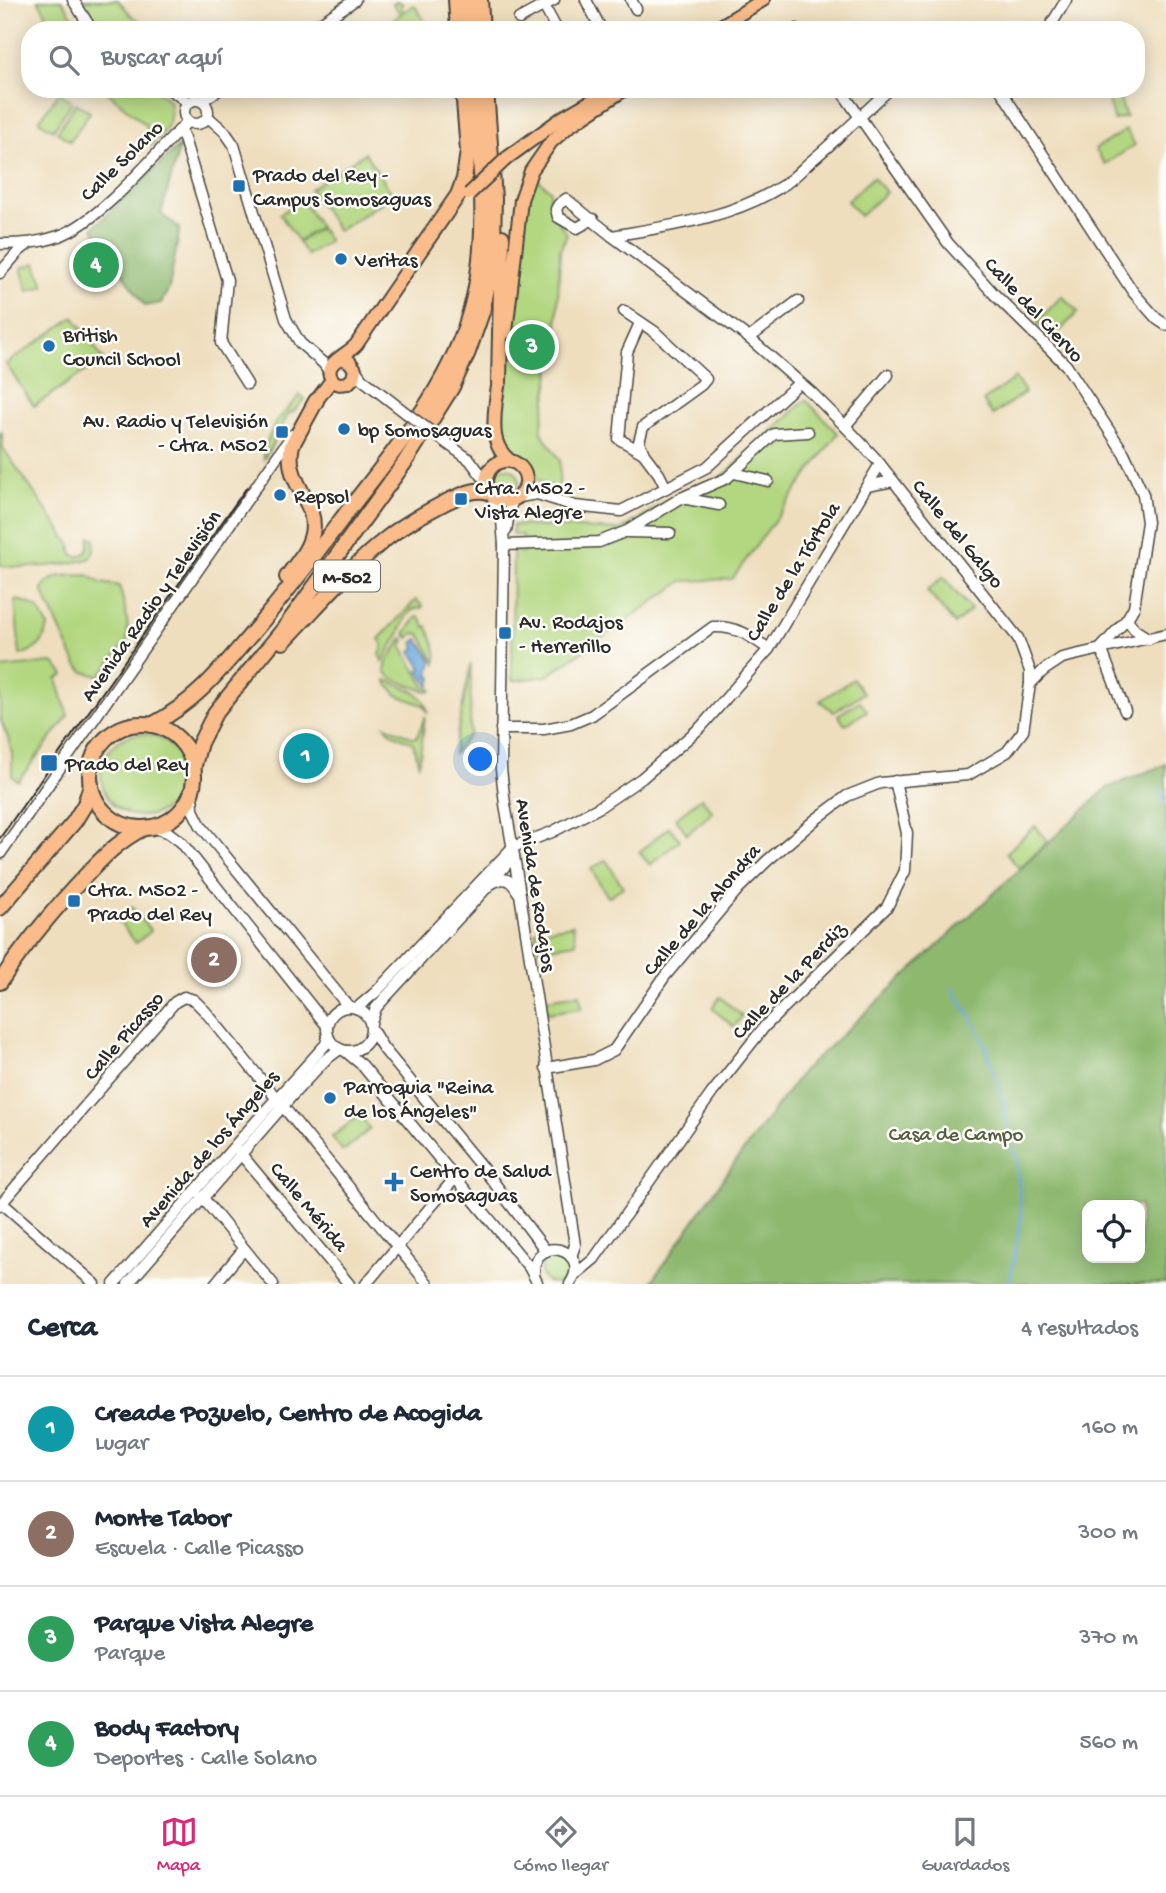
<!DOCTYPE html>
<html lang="es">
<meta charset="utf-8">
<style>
:root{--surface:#fff;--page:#f6f6f7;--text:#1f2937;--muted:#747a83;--line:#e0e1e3;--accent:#db2777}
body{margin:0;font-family:"Gochi Hand",sans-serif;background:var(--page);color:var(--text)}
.controls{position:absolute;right:21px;bottom:21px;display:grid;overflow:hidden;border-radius:14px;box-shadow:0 4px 18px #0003}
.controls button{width:63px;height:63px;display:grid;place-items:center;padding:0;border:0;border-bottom:2px solid var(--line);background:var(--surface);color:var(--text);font:35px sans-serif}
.you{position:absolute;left:481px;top:760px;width:24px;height:24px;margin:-18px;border:5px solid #fff;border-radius:50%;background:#1a73e8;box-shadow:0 0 0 10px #1a73e833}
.badge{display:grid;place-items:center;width:46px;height:46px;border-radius:50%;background:var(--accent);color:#fff;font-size:23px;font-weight:700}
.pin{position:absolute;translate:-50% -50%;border:4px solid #fff;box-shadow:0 2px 7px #0006}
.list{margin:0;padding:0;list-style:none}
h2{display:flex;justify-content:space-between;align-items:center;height:91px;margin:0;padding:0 28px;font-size:30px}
h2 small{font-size:23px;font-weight:400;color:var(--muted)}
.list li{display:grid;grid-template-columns:46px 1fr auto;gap:21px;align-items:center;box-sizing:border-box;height:105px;padding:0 28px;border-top:2px solid var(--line)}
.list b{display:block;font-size:26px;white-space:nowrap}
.list p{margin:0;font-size:23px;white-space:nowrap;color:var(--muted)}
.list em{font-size:23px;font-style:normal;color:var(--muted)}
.icon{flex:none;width:38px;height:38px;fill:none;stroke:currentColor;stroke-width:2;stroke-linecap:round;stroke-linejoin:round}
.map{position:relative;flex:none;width:1166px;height:1284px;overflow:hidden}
.search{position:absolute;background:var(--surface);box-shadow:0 4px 18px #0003;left:21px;right:21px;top:21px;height:77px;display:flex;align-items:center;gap:18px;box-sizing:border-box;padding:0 24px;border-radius:28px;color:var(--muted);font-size:26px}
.sheet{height:511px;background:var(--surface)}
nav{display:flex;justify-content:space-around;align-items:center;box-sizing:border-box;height:98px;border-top:2px solid var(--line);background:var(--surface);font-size:19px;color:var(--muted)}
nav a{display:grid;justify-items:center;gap:4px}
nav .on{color:var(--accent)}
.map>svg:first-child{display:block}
</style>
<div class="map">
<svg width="1166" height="1284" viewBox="0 0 1166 1284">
<rect width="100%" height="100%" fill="#fdfcf7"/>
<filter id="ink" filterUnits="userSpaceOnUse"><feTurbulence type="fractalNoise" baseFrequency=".0143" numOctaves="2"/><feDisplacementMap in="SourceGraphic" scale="14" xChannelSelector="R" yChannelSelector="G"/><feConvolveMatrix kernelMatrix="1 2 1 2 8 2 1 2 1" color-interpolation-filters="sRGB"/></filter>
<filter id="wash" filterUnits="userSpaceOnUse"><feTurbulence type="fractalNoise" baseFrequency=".00686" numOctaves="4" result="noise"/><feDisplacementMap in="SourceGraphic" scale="28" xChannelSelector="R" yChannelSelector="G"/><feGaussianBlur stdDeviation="1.57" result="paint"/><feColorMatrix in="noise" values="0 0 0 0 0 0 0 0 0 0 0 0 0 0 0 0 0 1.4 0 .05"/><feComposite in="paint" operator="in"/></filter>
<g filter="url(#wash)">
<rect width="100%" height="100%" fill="#eedebe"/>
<g fill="#b2d780" stroke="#6e8156" stroke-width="2">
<path d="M38,0H62L81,30H56Z"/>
<path d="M82,0H118L132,16L156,30H102Z"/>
<path d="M398,1L403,4L401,5L403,12L414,5L431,30H380L401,14L393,4Z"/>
<path d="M104,89H154L169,100C174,123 166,130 151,146L146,125Z"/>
<path d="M1117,91L1126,117L1114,120L1106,95Z"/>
<path d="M59,92L72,102L53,130L39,121Z"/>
<path d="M76,103L90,112L70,141L57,132Z"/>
<path d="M1126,130L1135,145L1105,164L1095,149Z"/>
<path d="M365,153L393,195L338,231L310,189Z"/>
<path d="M533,175L550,190V201L554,206L555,217L567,234L560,250L557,327L541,432L560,460L559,489L546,485L536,478L528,465L507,447L501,429L520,243L530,177Z"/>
<path d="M873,177L886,192L860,216L847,201Z"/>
<path d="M302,200L320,227L298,241L280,214Z"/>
<path d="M320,228L329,241L307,255L298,242Z"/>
<path d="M36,263L44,286L28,291L21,268Z"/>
<path d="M1062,296L1078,312L1053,338L1037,322Z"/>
<path d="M74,317L103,359L34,406L6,364Z"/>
<path d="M1015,378L1025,392L993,415L983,401Z"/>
<path d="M300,395L305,399L292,413L290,412C280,427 274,444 264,459L263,450L276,422Z"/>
<path d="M806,400L838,433L732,579L683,581L547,676L512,681L513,551L523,553L524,544L522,535H512L513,525L621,530L673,497L723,476Z"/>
<path d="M2,432L3,448L72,547L70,548L73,555L78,557C89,553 89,549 90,537L95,538L94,551L89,559C69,565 21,570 0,565V433Z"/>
<circle cx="506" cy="481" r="13"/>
<path d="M88,575L101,583L119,586C124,603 130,623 127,641L100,676L84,672L76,664L42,590C51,572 70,576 88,575Z"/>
<path d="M943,577L971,610L955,624L927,591Z"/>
<path d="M15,600C36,603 40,609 48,627C43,645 38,649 20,655Z"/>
<path d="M416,600L423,606L421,608L412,610L406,617L399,634L382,662L380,655L383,646L379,639Z"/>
<path d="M417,617L421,618L425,627L427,626C433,640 438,649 436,664L420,634L414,633L409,638L405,634Z"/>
<path d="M403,638L405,640L402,647L426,688L432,690V691L428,692L393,679L385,672L387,661Z"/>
<path d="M52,663L56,665L64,675L57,679L68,716L18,781L12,776V754L9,740L0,719V668Z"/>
<path d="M471,664L470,734L453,755Z"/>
<path d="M853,679L863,693L834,712L820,701Z"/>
<path d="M386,680C404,687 425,691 428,713L423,705L397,695L386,682Z"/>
<path d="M860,701L867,711L845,725L838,715Z"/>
<path d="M425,716L419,765L413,743L391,733L386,726L414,738L417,737Z"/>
<circle cx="142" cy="775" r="41"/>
<path d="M701,798L713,812L687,834L676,818Z"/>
<path d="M1035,826L1048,841L1019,868L1006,853Z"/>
<path d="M669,827L680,840L650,865L639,852Z"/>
<path d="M606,860L623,887L608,897L591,869Z"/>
<path d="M132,907L151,931L136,943L117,919Z"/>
<path d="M573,925L576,943L538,949L535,931Z"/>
<path d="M580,994L582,1008L547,1013L545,999Z"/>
<path d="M720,997L742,1016L734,1027L712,1008Z"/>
<path d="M360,1115L370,1129L343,1151L332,1137Z"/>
<circle cx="555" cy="1270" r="14"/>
</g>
<g fill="#8db86e" stroke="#5c724c" stroke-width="2" fill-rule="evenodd">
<path d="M180,145L161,214L180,228L169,288L161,303L145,306L93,228Z"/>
<path d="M1166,764V1284H650L730,1169L802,1072L1107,788ZM1087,1205H1140V1258H1087Z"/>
</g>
<path fill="#6ea9df" stroke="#4c6a85" stroke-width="2" d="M418,639L432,660L429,676L432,677L430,687L419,671L422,668L411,651L416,648L413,643Z"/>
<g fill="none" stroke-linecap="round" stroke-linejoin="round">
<g stroke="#6ea9df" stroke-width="2.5">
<path d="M1160,789L1166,804"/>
<path d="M1166,835L1164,849L1166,853"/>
<path d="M952,988L971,1017L985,1044L1003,1101L1010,1139L1017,1159L1021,1219L1009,1284"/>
</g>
</g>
</g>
<g filter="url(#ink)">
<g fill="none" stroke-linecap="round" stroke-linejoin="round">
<g stroke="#484641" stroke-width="13">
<g id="minor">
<path d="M73,0L92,30"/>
<path d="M586,0L600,27"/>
<path d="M631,0L636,9"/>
<path d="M544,6L557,30"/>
<path d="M519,19L554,0"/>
<path d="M797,29L798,30"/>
<path d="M310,30L355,0"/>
<path d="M1048,30L1066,0"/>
<path d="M169,89L189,103"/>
<path d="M840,89L948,243L994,294L1066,365L1124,453L1143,494L1147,522L1134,607L1127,619L1101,648L1125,711"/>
<path d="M1000,89L1133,292L1157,319L1166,325"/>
<circle cx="196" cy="112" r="12"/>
<path d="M202,101L220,89"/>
<path d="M208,117L225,132L234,145L286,319L300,343L323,363L329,371"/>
<path d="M181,129L227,280L221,343L247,384"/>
<path d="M593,219L577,228L558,217L556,209L559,204L566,199L612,236L749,338L813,394L845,426L876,459L1018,638L1030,671V684"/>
<path d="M612,236C669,226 732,218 782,186C792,180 801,170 810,162C838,139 863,113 890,89"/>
<path d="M0,244C21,244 39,243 59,236C101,221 155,154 188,121"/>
<path d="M0,273L19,251L28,244"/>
<path d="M624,311L655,332L706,379L701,385L643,427L639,442L644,454L659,474L666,488"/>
<path d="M640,323L627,352L619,439L643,453"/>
<path d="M749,338L798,301"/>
<path d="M355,369L362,379L406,413"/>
<path d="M845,426L888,375"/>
<path d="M437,436L470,460L485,480"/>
<path d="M734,473L768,481"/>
<path d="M867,486L893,481"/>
<path d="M519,497L537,494L575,506L621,511L707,467L799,383"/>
<path d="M494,498L502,520L504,545L501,769L505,804L514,856L575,1245L571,1257"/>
<path d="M682,498L719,505"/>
<path d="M506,531L510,508L513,500"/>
<path d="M628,532L670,533"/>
<path d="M504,545L599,542L627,531L681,498L727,478L774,434L808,432"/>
<path d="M1127,619L1135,630L1149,639"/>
<path d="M501,729H544L571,724L592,715L713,627C737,626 750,636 769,649"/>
<path d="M192,788L193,810L201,826L348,1006"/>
<path d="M153,827L169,833L181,842L327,1026"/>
<path d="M0,854L292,435"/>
<path d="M491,882L514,856"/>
<circle cx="349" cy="1029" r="22"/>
<path d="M357,1008L376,992L513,847L552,832L598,808L642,778L701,727L769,649L880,464"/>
<path d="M371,1023L376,1008L384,999L489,885C503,876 510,877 518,892"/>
<path d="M372,1030L383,1048L489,1176L546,1251"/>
<path d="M345,1051L362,1065L529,1267L537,1282"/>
<path d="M546,1068L594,1060L614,1050L665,976L738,889L768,860L815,820L847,796L880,783L968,775L1007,752L1023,731L1030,684L1044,670L1062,658L1166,634"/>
<path d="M240,1153L349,1284"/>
<path d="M202,1197L273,1284"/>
<path d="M2,1203L95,1284"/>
<path d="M0,1205L175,1002L184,997L194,1000L205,1011L428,1284"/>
<path d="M534,1274C532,1232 594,1249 570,1284"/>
<path d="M576,1274L594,1259L712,1093L765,1026L887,907L905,871L907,833L895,781"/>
<path d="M114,1284L267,1109L326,1044L328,1036"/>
<path d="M128,1284L296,1091L325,1060L340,1049"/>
<path d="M215,1284L244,1249"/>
<path d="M366,1284L455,1178"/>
</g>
</g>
<g stroke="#484641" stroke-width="16">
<g id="major">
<path d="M714,30L763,0"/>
<path d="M507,158L562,118L600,96"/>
<path d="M506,332L521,200L531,171L551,142L569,126L625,89"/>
<path d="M340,358L349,361L355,369L353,378L348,383C341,384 336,385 332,379C321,364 347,355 356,345L417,256"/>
<path d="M500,375C497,391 492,424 496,440C498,447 502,454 508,459C516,466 508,458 517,464C527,471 529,484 522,493C518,499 510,502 503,501C477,497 482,458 511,461"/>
<path d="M316,401L331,381V378"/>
</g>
</g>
<g stroke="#484641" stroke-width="18">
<g id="highway">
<path d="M456,0L458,30"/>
<path d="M468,0L471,30"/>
<path d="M480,0L482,30"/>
<path d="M411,263L458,195L464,179L468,151L463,89"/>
<path d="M499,382L502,237"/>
<path d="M287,577C296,564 309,550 312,534C319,501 283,483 292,445L316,401"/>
<path d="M283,642C316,608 350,567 387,538C406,523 427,512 448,501C462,495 473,488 489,492"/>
<circle cx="142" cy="776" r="52"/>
<path d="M152,725C192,703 213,679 242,645C277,605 309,563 341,520C391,454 451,388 472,305C490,235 480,160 475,89"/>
<path d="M193,769L200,743L215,713L283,630L405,462L452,387L468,352L482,312L489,279L493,240L494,199L486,89"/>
<path d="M0,908L74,822L85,804L91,785"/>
<path d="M0,982C22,948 47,918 74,888C96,865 115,842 144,828"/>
</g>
</g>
<use href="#minor" stroke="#fff" stroke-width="10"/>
<use href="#major" stroke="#f9bc8a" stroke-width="12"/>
<use href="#highway" stroke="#f9bc8a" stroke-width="14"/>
<path stroke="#2b2b2b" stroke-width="2" d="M0,838L247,487"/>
<g stroke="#484641" stroke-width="13" stroke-linecap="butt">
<path id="minor-bridge" d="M406,413L437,436"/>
</g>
<g stroke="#484641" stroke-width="16" stroke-linecap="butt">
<path id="major-bridge" d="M469,194L507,158"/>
</g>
<use href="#minor-bridge" stroke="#fff" stroke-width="10"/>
<use href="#major-bridge" stroke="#f9bc8a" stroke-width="12"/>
</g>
</g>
<g fill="#1f6fb2" stroke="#fdfcf7" stroke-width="2.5">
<rect x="232" y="179" width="14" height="14" rx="3.5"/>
<circle cx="341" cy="259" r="7"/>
<circle cx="49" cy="346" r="7"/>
<circle cx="344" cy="429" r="7"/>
<rect x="275" y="425" width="14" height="14" rx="3.5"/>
<circle cx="280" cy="495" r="7"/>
<rect x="454" y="492" width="14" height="14" rx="3.5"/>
<rect x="498" y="626" width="14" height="14" rx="3.5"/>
<rect x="40" y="754" width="18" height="18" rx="3.5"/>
<rect x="67" y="894" width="14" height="14" rx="3.5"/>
<circle cx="330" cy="1098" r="7"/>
<path d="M390.5 1171.5h7v7h7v7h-7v7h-7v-7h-7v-7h7z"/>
</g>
<g text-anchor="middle" stroke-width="5" stroke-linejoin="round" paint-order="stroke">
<rect fill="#fdfcf7" stroke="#6a6a68" stroke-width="2" x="314" y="560.5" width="66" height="31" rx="5"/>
<g font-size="19" font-weight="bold" fill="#2b2b2b">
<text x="347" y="583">M-502</text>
</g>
<g font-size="21" fill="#2b2b2b" stroke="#fdfcf7">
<text transform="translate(121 160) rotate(-44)" y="7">Calle Solano</text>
<text transform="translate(1035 309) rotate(47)" y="7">Calle del Ciervo</text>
<text transform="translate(959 533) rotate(51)" y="7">Calle del Galgo</text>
<text transform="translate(792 571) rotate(-58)" y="7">Calle de la Tórtola</text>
<text transform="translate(150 605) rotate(-55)" y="7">Avenida Radio y Televisión</text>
<text transform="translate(537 885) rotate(81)" y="7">Avenida de Rodajos</text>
<text transform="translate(701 909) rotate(-49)" y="7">Calle de la Alondra</text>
<text transform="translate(788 980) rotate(-46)" y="7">Calle de la Perdiz</text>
<text transform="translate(123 1035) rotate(-49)" y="7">Calle Picasso</text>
<text transform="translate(208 1148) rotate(-49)" y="7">Avenida de los Ángeles</text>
<text transform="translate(310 1206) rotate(50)" y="7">Calle Mérida</text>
</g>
<g font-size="21" fill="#2b2b2b" stroke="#fdfcf7" text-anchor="start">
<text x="253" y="181">Prado del Rey -<tspan x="253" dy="24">Campus Somosaguas</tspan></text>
<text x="355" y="266">Veritas</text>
<text x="63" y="341">British<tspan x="63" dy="24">Council School</tspan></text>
<text x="268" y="427" text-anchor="end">Av. Radio y Televisión<tspan x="268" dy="24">- Ctra. M502</tspan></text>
<text x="358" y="436">bp Somosaguas</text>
<text x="475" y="494">Ctra. M502 -<tspan x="475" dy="24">Vista Alegre</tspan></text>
<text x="294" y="502">Repsol</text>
<text x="519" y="628">Av. Rodajos<tspan x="519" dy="24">- Herrerillo</tspan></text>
<text x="65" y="770">Prado del Rey</text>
<text x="88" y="896">Ctra. M502 -<tspan x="88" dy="24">Prado del Rey</tspan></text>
<text x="344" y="1093">Parroquia "Reina<tspan x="344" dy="24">de los Ángeles"</tspan></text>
<text x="410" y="1177">Centro de Salud<tspan x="410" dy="24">Somosaguas</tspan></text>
</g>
<g font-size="21" fill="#545f44" stroke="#fdfcf7">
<text x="956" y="1140">Casa de Campo</text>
</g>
</g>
</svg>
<div class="controls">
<button><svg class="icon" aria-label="locate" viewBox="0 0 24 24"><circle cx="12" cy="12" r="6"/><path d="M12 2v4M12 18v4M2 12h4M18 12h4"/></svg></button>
</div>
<div class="you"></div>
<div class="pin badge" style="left:306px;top:756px;background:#0f9aa8">1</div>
<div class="pin badge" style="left:214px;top:960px;background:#8d6e63">2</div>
<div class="pin badge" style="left:532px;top:347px;background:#2e9e5b">3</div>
<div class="pin badge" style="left:96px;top:265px;background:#2e9e5b">4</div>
<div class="search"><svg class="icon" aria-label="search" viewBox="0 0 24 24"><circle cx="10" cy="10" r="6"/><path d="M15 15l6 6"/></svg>Buscar aquí</div>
</div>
<section class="sheet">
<h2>Cerca<small>4 resultados</small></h2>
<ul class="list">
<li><span class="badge" style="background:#0f9aa8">1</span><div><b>Creade Pozuelo, Centro de Acogida</b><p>Lugar</p></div><em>160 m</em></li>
<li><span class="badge" style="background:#8d6e63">2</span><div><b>Monte Tabor</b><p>Escuela · Calle Picasso</p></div><em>300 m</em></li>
<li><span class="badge" style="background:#2e9e5b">3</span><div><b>Parque Vista Alegre</b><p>Parque</p></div><em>370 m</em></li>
<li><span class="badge" style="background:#2e9e5b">4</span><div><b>Body Factory</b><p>Deportes · Calle Solano</p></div><em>560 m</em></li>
</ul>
</section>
<nav>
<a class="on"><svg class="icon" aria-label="map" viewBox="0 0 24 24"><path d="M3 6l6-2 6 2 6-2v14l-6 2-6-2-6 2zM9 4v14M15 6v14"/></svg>Mapa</a>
<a><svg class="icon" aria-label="directions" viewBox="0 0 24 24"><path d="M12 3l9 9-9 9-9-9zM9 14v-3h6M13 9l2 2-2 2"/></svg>Cómo llegar</a>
<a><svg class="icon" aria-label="saved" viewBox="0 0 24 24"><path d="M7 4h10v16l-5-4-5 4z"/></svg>Guardados</a>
</nav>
